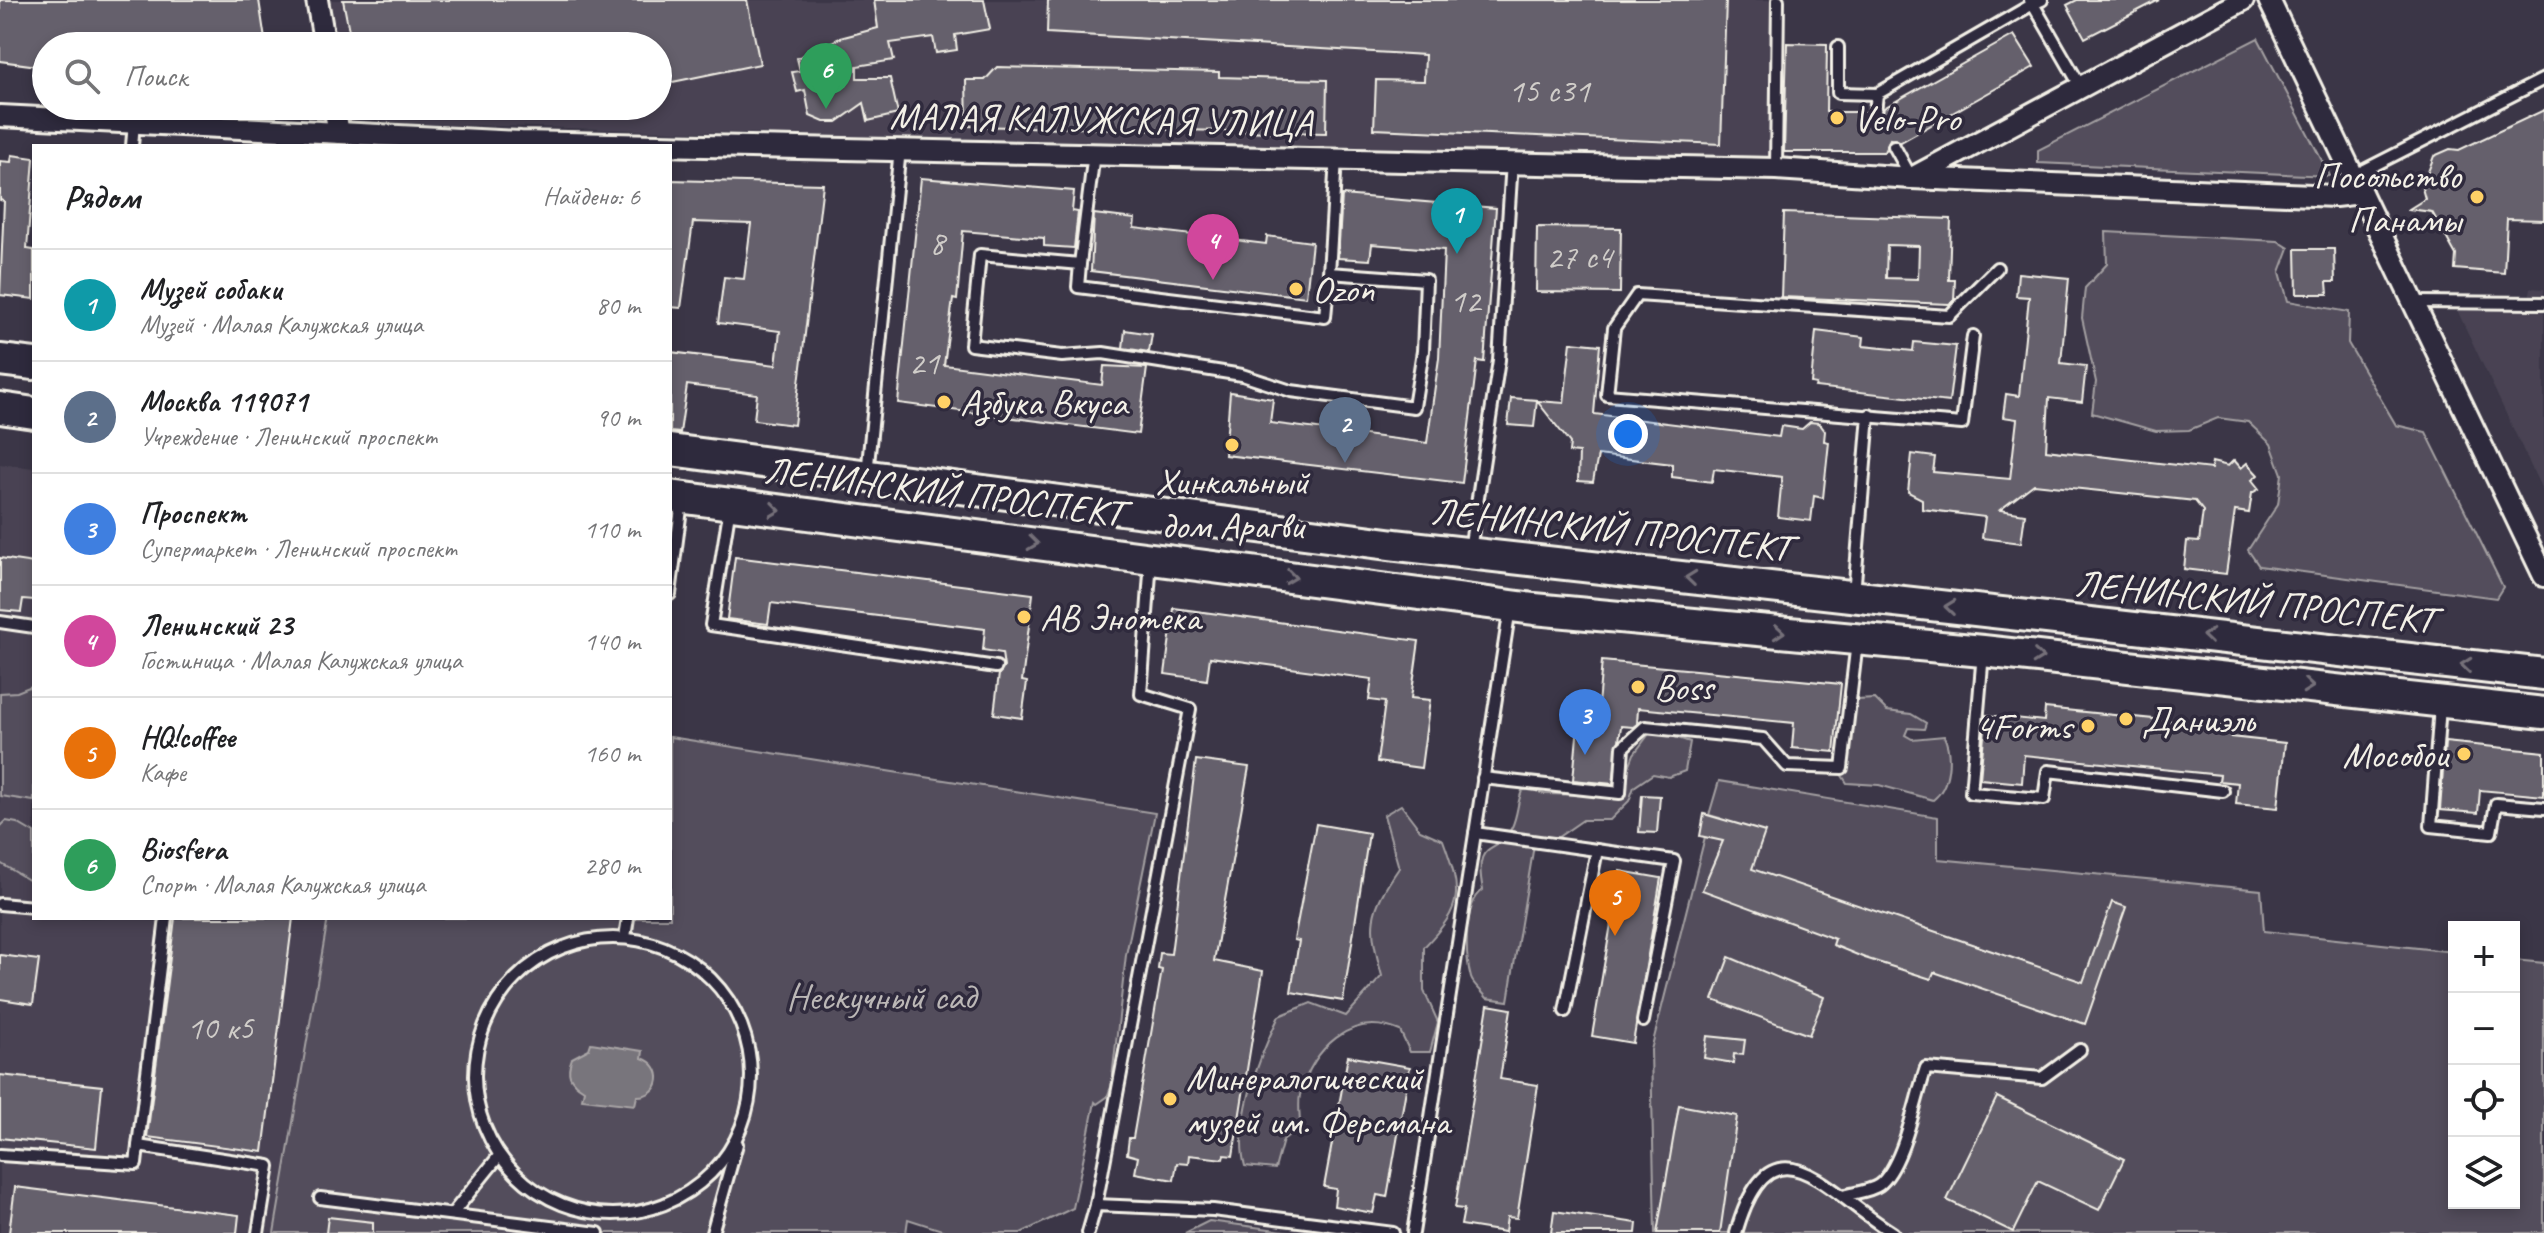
<!DOCTYPE html>
<html lang="ru">
<meta charset="utf-8">
<style>
:root{--surface:#fff;--page:#f2f2f2;--text:#202124;--muted:#757577;--line:#e0e0e0;--accent:#b45309}
body{margin:0;font-family:Caveat,sans-serif;background:var(--page);color:var(--text)}
.controls{position:absolute;right:24px;bottom:24px;display:grid;overflow:hidden;border-radius:0px;box-shadow:0 4px 12px #0003}
.controls button{width:72px;height:72px;display:grid;place-items:center;padding:0;border:0;border-bottom:2px solid var(--line);background:var(--surface);color:var(--text);font:40px sans-serif}
.you{position:absolute;left:1628px;top:434px;width:28px;height:28px;margin:-20px;border:6px solid #fff;border-radius:50%;background:#1a73e8;box-shadow:0 0 0 12px #1a73e833}
.badge{display:grid;place-items:center;width:52px;height:52px;border-radius:50%;background:var(--accent);color:#fff;font-size:26px;font-weight:700}
.pin{position:absolute;translate:-50% -66px;filter:drop-shadow(0 2px 4px #0008)}
.pin::after{content:'';position:absolute;top:42px;width:28px;height:24px;background:inherit;clip-path:polygon(0 0,100% 0,50% 100%)}
.list{margin:0;padding:0;list-style:none}
h2{display:flex;justify-content:space-between;align-items:center;height:104px;margin:0;padding:0 32px;font-size:34px}
h2 small{font-size:26px;font-weight:400;color:var(--muted)}
.list li{display:grid;grid-template-columns:52px 1fr auto;gap:24px;align-items:center;box-sizing:border-box;height:112px;padding:0 32px;border-top:2px solid var(--line)}
.list b{display:block;font-size:30px;white-space:nowrap}
.list p{margin:0;font-size:26px;white-space:nowrap;color:var(--muted)}
.list em{font-size:26px;font-style:normal;color:var(--muted)}
.icon{flex:none;width:44px;height:44px;fill:none;stroke:currentColor;stroke-width:2;stroke-linecap:round;stroke-linejoin:round}
.map{position:relative;flex:none;width:2544px;height:1233px;overflow:hidden}
.search{position:absolute;background:var(--surface);box-shadow:0 4px 12px #0003;left:32px;top:32px;width:640px;height:88px;display:flex;align-items:center;gap:20px;box-sizing:border-box;padding:0 28px;border-radius:44px;color:var(--muted);font-size:30px}
.panel{position:absolute;background:var(--surface);box-shadow:0 4px 12px #0003;left:32px;top:144px;width:640px;height:776px;border-radius:0px}
.map>svg:first-child{display:block}
</style>
<div class="map">
<svg width="2544" height="1233" viewBox="0 0 2544 1233">
<rect width="100%" height="100%" fill="#3b3647"/>
<filter id="ink" filterUnits="userSpaceOnUse"><feTurbulence type="fractalNoise" baseFrequency=".0125" numOctaves="2"/><feDisplacementMap in="SourceGraphic" scale="16" xChannelSelector="R" yChannelSelector="G"/><feConvolveMatrix kernelMatrix="1 2 1 2 8 2 1 2 1" color-interpolation-filters="sRGB"/></filter>
<g filter="url(#ink)">
<g fill="#484352">
<path d="M328,0H1782L1778,163L391,123L345,112L344,106H658V46H335Z"/>
<path d="M2531,288L2544,289V494L2449,293L2529,298Z"/>
<path d="M0,464L34,468V918H328L274,1233H0Z"/>
</g>
<g fill="#534e5c" stroke="#a4a0a2" stroke-width="2">
<path d="M2258,38L2330,176L2038,163V150Z"/>
<path d="M2106,232L2278,241L2289,248L2280,272L2288,301L2349,312L2348,343L2396,425L2426,432L2503,587L2496,598L2259,566L2248,550L2278,504L2282,474L2271,444L2248,422L2218,418L2189,430L2156,431L2092,413L2096,382L2082,318L2085,288L2107,264Z"/>
<path d="M34,685V801L0,796V693L17,692Z"/>
<path d="M1875,699L1887,711L1911,714L1926,723L1924,729L1908,728L1905,735L1912,739L1944,736C1952,754 1951,786 1933,800L1879,785L1847,783L1841,774L1857,700Z"/>
<path d="M1649,734H1666L1690,742L1685,771L1669,777L1653,774L1634,787L1629,801L1610,820H1583L1551,842L1534,845L1508,1001L1487,998C1483,992 1473,985 1471,978C1465,956 1463,904 1483,890C1472,836 1499,857 1512,827C1518,814 1517,803 1522,791L1528,788L1544,794L1596,795L1627,772L1634,754Z"/>
<path d="M670,737L1155,813L1126,955L1111,1087L1107,1097L1097,1104L1095,1102L1073,1208L1021,1233H951L908,1219L906,1233H274L328,918H670Z"/>
<path d="M1719,781L1938,817V859L2261,890L2264,931L2454,952V1203H2514V960L2544,963V1233H1655L1651,1050L1705,837L1716,839L1720,818L1709,815Z"/>
<path d="M1401,805L1420,830L1443,840C1462,892 1464,906 1424,947V991L1438,1022L1430,1052H1410L1400,1031C1350,1010 1313,1049 1300,1095C1298,1104 1300,1116 1300,1126L1283,1140L1275,1169L1245,1166C1233,1124 1260,1055 1279,1016L1311,1003L1346,1016L1382,976C1368,924 1368,913 1399,868L1384,815Z"/>
<path d="M6,821L17,823L34,833V883L0,863V827Z"/>
<path d="M1209,1221L1299,1233H1185Z"/>
</g>
<path fill="#78747b" stroke="#aaa6a7" stroke-width="2" d="M591,1043L643,1051L642,1058C666,1066 662,1096 637,1096L635,1105L582,1099L584,1090C569,1081 566,1074 572,1058L589,1049Z"/>
<g fill="#65616c" stroke="#f4f1e8" stroke-width="2" fill-rule="evenodd">
<path d="M0,0H259L266,46H46V67L0,61Z"/>
<path d="M343,0H747L760,64L658,85V46H352Z"/>
<path d="M874,0H984L990,29L955,35L957,50L936,53L933,37L890,43L894,60L857,66V78H890L898,114L868,121L864,103L837,122H824L810,116L805,90L797,92L792,72L800,71L797,58L840,38L878,28Z"/>
<path d="M1048,0H1726L1721,144L1374,129L1376,80L1424,81L1425,55L1047,33Z"/>
<path d="M2077,0H2159L2085,38L2067,5Z"/>
<path d="M2014,35L2034,67L1901,142L1890,139L1884,152H1784L1787,43L1827,44L1826,112H1867L1875,120L1882,116L1884,108Z"/>
<path d="M997,67L1219,72V77L1327,80L1326,133L967,126L966,80H985Z"/>
<path d="M2544,110V220L2507,219L2504,273L2455,269L2456,255L2432,212L2409,209L2425,199L2422,188L2434,156L2450,149L2459,150Z"/>
<path d="M12,155L34,158L27,249L34,250V299L0,295L4,201L0,200V161L11,162Z"/>
<path d="M921,178L1074,191L1072,211L1078,212L1074,248L1044,246V238L963,231L957,300L953,299L944,365L1102,385L1104,366L1147,368L1138,434L898,403Z"/>
<path d="M670,180L823,184L794,425L754,420L757,394L687,385L680,433L670,432V352L776,365L780,331L718,323L724,277L744,279L751,224L693,222L681,308L670,307Z"/>
<path d="M1342,195L1496,208L1484,362L1477,361L1462,483L1225,455L1230,392L1273,399L1270,423L1427,443L1439,358L1444,250L1372,244L1370,260L1338,258Z"/>
<path d="M1784,213L1951,219L1949,280H1955L1954,300L1949,304L1781,297ZM1887,245L1919,246L1918,279L1886,278Z"/>
<path d="M1094,214L1135,219L1134,228L1266,244L1267,236L1312,242L1306,297L1091,271Z"/>
<path d="M1537,227L1621,228L1620,293L1536,292Z"/>
<path d="M2296,249H2334L2335,282H2327L2328,294H2297Z"/>
<path d="M2018,273L2069,278L2061,363L2086,366L2082,402L2049,398L2046,450L2211,469L2212,462L2228,466L2234,460L2241,468L2247,463L2258,475L2252,480L2259,489L2252,493L2249,513L2235,511L2226,574L2184,569L2187,541L2199,542L2203,511L2195,501L2034,484L2000,510L2025,514L2021,543L1982,538L1985,517L1922,509V499L1908,492L1912,454L1935,457L1933,472L2010,479L2017,419L2003,417L2006,394L2019,396L2029,297L2016,296Z"/>
<path d="M1125,330L1152,334L1149,352L1123,348Z"/>
<path d="M1816,331L1864,337L1863,346L1913,351L1914,342L1956,346L1949,402L1815,387L1816,384L1811,383Z"/>
<path d="M1571,342L1600,345L1594,414L1779,437L1781,426L1802,429L1810,422L1819,423L1825,431L1824,441L1829,442L1823,498L1814,496L1811,521L1778,517L1782,477L1714,469L1712,482L1672,477V464L1598,455L1593,482L1578,481L1579,453L1569,452L1570,443L1537,401L1564,403Z"/>
<path d="M1511,398L1537,400L1534,427L1508,425Z"/>
<path d="M735,557L1033,594L1022,681L1027,682L1022,718L994,714L999,674L1004,667L1002,653L983,650L985,629L771,603L768,624L727,619Z"/>
<path d="M0,558L34,563V600L23,599L21,612L0,610Z"/>
<path d="M1174,608L1419,641L1411,698L1430,700L1421,768L1377,762L1385,702L1369,700L1372,679L1210,657L1207,680L1165,674Z"/>
<path d="M1602,661L1841,684L1834,752L1792,748L1794,723L1638,708L1637,724L1633,727L1621,726L1613,784L1573,780L1579,714L1597,716Z"/>
<path d="M2045,708L2232,727L2231,737L2285,743L2278,808L2236,804L2238,783L2219,781L2220,775L2024,755L2022,783L1980,779L1986,715L2044,721Z"/>
<path d="M2445,742L2544,752V796L2480,790L2478,813L2440,810Z"/>
<path d="M1196,760L1249,767L1214,961L1263,971L1233,1156L1224,1155L1223,1159L1189,1155L1188,1164L1177,1163L1174,1180L1135,1173L1138,1157L1127,1154L1129,1138H1133L1162,970L1158,969L1160,953L1171,954Z"/>
<path d="M1642,795L1660,796L1657,833L1639,832Z"/>
<path d="M1704,814L1765,832L1752,869L2083,982L2112,902L2126,907L2085,1024L1934,972L1931,979L1865,958L1833,945L1835,939L1702,890L1723,841L1700,836Z"/>
<path d="M1316,824L1369,833L1343,1001L1291,992L1299,941L1294,940Z"/>
<path d="M1620,871L1661,878L1633,1043L1592,1036Z"/>
<path d="M175,918H293L263,1152L147,1137Z"/>
<path d="M0,955L39,960L33,1004L0,999Z"/>
<path d="M1729,957L1824,997L1809,1035L1713,1000Z"/>
<path d="M1488,1005L1511,1009L1500,1079L1538,1085L1517,1218L1507,1217L1505,1232L1461,1225L1464,1209L1455,1208Z"/>
<path d="M1707,1036L1745,1040L1743,1055L1734,1054L1733,1063L1704,1058Z"/>
<path d="M1348,1056L1410,1067L1387,1197L1377,1195L1373,1213L1334,1206L1336,1189L1324,1187Z"/>
<path d="M0,1075L102,1086L96,1148L0,1138Z"/>
<path d="M1997,1097L2124,1159L2099,1210L2038,1181L2013,1232L1947,1200Z"/>
<path d="M1679,1105L1737,1116L1720,1233H1657Z"/>
<path d="M15,1187L239,1215L237,1233H9Z"/>
<path d="M1554,1211L1637,1223L1636,1233H1551Z"/>
<path d="M328,1217L373,1222V1233H326Z"/>
</g>
<g fill="none" stroke-linecap="round" stroke-linejoin="round">
<g stroke="#f4f1e8" stroke-width="16">
<g id="service">
<path d="M2042,0L2033,4L2081,87"/>
<path d="M1838,47V93L1877,94L2033,4L2030,0"/>
<path d="M1875,112L1877,94"/>
<path d="M132,146L134,123"/>
<path d="M1894,146L1911,177"/>
<path d="M1094,153L1080,264L980,255L971,345L1062,356L1103,353L1242,375L1291,391L1414,407L1423,351L1426,280L1329,273L1336,158"/>
<path d="M1776,169L1778,0"/>
<path d="M2353,176L2544,79"/>
<path d="M1080,264L1078,287L1325,317L1329,273"/>
<path d="M2413,302L2544,303"/>
<path d="M1973,336L1962,424L1607,395L1614,328L1637,295L1949,316L1997,268"/>
<path d="M867,474L900,149"/>
<path d="M730,506L711,625L996,667"/>
<path d="M1470,550L1499,360L1512,162"/>
<path d="M670,594L682,501"/>
<path d="M1854,594L1869,415"/>
<path d="M0,622L34,627"/>
<path d="M1983,653L1971,793L2044,799L2048,771L2223,791"/>
<path d="M2440,706L2431,826L2491,832L2496,804L2544,808"/>
<path d="M1483,778L1620,793L1623,747L1645,727L1763,739L1787,766L1842,768L1857,642"/>
<path d="M1475,833L1674,861L1643,1021"/>
<path d="M0,904L34,907"/>
<path d="M166,918L138,1146L269,1166L258,1233"/>
<path d="M625,937L628,918"/>
<circle cx="613" cy="1076" r="138"/>
<path d="M1565,1011L1597,850"/>
<path d="M0,1155L136,1164L138,1146"/>
<path d="M1843,1196C1853,1193 1871,1191 1879,1185C1904,1166 1915,1099 1926,1068L2042,1078L2080,1050"/>
<path d="M320,1198L598,1233"/>
<path d="M1096,1205L1190,709L1141,694L1151,560"/>
<path d="M452,1214L499,1156"/>
<path d="M712,1233L737,1144"/>
<path d="M1088,1233L1096,1205L1213,1210L1393,1233"/>
<path d="M1413,1233L1510,608"/>
<path d="M1736,1233C1771,1110 1827,1193 1893,1233"/>
</g>
</g>
<g stroke="#f4f1e8" stroke-width="26">
<g id="minor">
<path d="M317,0L325,46"/>
<path d="M2269,0L2544,576"/>
<path d="M334,106L339,133"/>
<path d="M0,116L521,142L1776,169L1912,178L2335,196L2361,193"/>
<path d="M1912,178L2243,0"/>
</g>
</g>
<g stroke="#f4f1e8" stroke-width="36">
<g id="primary">
<path d="M0,360L34,364"/>
<path d="M0,408L34,413"/>
<path d="M670,450L1396,545L2544,674"/>
<path d="M670,496L1534,609L1983,651L2544,713"/>
</g>
</g>
<use href="#service" stroke="#2f2a3d" stroke-width="10"/>
<use href="#minor" stroke="#2f2a3d" stroke-width="20"/>
<use href="#primary" stroke="#2f2a3d" stroke-width="30"/>
</g>
<defs><path id="oneway-chevron" d="M-2-3.5L2.5 0L-2 3.5" fill="none" stroke-width="1.6" stroke-linecap="round" stroke-linejoin="round" transform="scale(2)"/></defs>
<g stroke="#747079">
<use href="#oneway-chevron" transform="translate(775 510) rotate(7)"/>
<use href="#oneway-chevron" transform="translate(1033 543) rotate(7)"/>
<use href="#oneway-chevron" transform="translate(1291 577) rotate(7)"/>
<use href="#oneway-chevron" transform="translate(1691 578) rotate(-174)"/>
<use href="#oneway-chevron" transform="translate(1950 607) rotate(-174)"/>
<use href="#oneway-chevron" transform="translate(1779 632) rotate(5)"/>
<use href="#oneway-chevron" transform="translate(2208 636) rotate(-174)"/>
<use href="#oneway-chevron" transform="translate(2038 657) rotate(6)"/>
<use href="#oneway-chevron" transform="translate(2466 665) rotate(-174)"/>
<use href="#oneway-chevron" transform="translate(2308 686) rotate(6)"/>
</g>
</g>
<g fill="#ffd166" stroke="#2f2a3d" stroke-width="3">
<circle cx="1837" cy="118" r="8"/>
<circle cx="2477" cy="197" r="8"/>
<circle cx="1296" cy="289" r="8"/>
<circle cx="944" cy="402" r="8"/>
<circle cx="1232" cy="445" r="8"/>
<circle cx="1024" cy="617" r="8"/>
<circle cx="1638" cy="687" r="8"/>
<circle cx="2126" cy="719" r="8"/>
<circle cx="2088" cy="726" r="8"/>
<circle cx="2464" cy="754" r="8"/>
<circle cx="1170" cy="1099" r="8"/>
</g>
<g text-anchor="middle" stroke-width="7" stroke-linejoin="round" paint-order="stroke">
<g font-size="34" fill="#d0cdc9">
<text x="1549" y="102">15 с31</text>
<text x="937" y="254">8</text>
<text x="1579" y="268">27 с4</text>
<text x="1465" y="312">12</text>
<text x="924" y="374">21</text>
<text x="220" y="1039">10 к5</text>
</g>
<g font-size="38" fill="#f4f1e8" stroke="#2f2a3d" text-anchor="start">
<text x="1853" y="131">Velo-Pro</text>
<text x="2461" y="188" text-anchor="end">Посольство<tspan x="2461" dy="44">Панамы</tspan></text>
<text x="1312" y="302">Ozon</text>
<text x="960" y="415">Азбука Вкуса</text>
<text x="1232" y="494" text-anchor="middle">Хинкальный<tspan x="1232" dy="44">дом Арагви</tspan></text>
<text x="1040" y="630">АВ Энотека</text>
<text x="1654" y="700">Boss</text>
<text x="2142" y="732">Даниэль</text>
<text x="2072" y="739" text-anchor="end">4Forms</text>
<text x="2448" y="767" text-anchor="end">Мособои</text>
<text x="1186" y="1090">Минералогический<tspan x="1186" dy="44">музей им. Ферсмана</tspan></text>
</g>
<g font-size="38" fill="#f4f1e8" stroke="#2f2a3d">
<text transform="translate(1101 119) rotate(1)" y="13">МАЛАЯ КАЛУЖСКАЯ УЛИЦА</text>
<text transform="translate(944 491) rotate(7)" y="13">ЛЕНИНСКИЙ ПРОСПЕКТ</text>
<text transform="translate(1611 529) rotate(6)" y="13">ЛЕНИНСКИЙ ПРОСПЕКТ</text>
<text transform="translate(2255 601) rotate(6)" y="13">ЛЕНИНСКИЙ ПРОСПЕКТ</text>
</g>
<g font-size="38" fill="#bcb8b7" stroke="#2f2a3d">
<text x="881" y="1009">Нескучный сад</text>
</g>
</g>
</svg>
<div class="controls">
<button>+</button>
<button>−</button>
<button><svg class="icon" aria-label="locate" viewBox="0 0 24 24"><circle cx="12" cy="12" r="6"/><path d="M12 2v4M12 18v4M2 12h4M18 12h4"/></svg></button>
<button><svg class="icon" aria-label="layers" viewBox="0 0 24 24"><path d="M12 4l9 5-9 5-9-5zM3 14l9 5 9-5"/></svg></button>
</div>
<div class="you"></div>
<div class="pin badge" style="left:1457px;top:254px;background:#0f9aa8">1</div>
<div class="pin badge" style="left:1345px;top:463px;background:#5c6f8a">2</div>
<div class="pin badge" style="left:1585px;top:755px;background:#3f7fe0">3</div>
<div class="pin badge" style="left:1213px;top:280px;background:#d1479c">4</div>
<div class="pin badge" style="left:1615px;top:936px;background:#e8710a">5</div>
<div class="pin badge" style="left:826px;top:109px;background:#2e9e5b">6</div>
<div class="search"><svg class="icon" aria-label="search" viewBox="0 0 24 24"><circle cx="10" cy="10" r="6"/><path d="M15 15l6 6"/></svg>Поиск</div>
<section class="panel">
<h2>Рядом<small>Найдено: 6</small></h2>
<ul class="list">
<li><span class="badge" style="background:#0f9aa8">1</span><div><b>Музей собаки</b><p>Музей · Малая Калужская улица</p></div><em>80 m</em></li>
<li><span class="badge" style="background:#5c6f8a">2</span><div><b>Москва 119071</b><p>Учреждение · Ленинский проспект</p></div><em>90 m</em></li>
<li><span class="badge" style="background:#3f7fe0">3</span><div><b>Проспект</b><p>Супермаркет · Ленинский проспект</p></div><em>110 m</em></li>
<li><span class="badge" style="background:#d1479c">4</span><div><b>Ленинский 23</b><p>Гостиница · Малая Калужская улица</p></div><em>140 m</em></li>
<li><span class="badge" style="background:#e8710a">5</span><div><b>HQ!coffee</b><p>Кафе</p></div><em>160 m</em></li>
<li><span class="badge" style="background:#2e9e5b">6</span><div><b>Biosfera</b><p>Спорт · Малая Калужская улица</p></div><em>280 m</em></li>
</ul>
</section>
</div>
